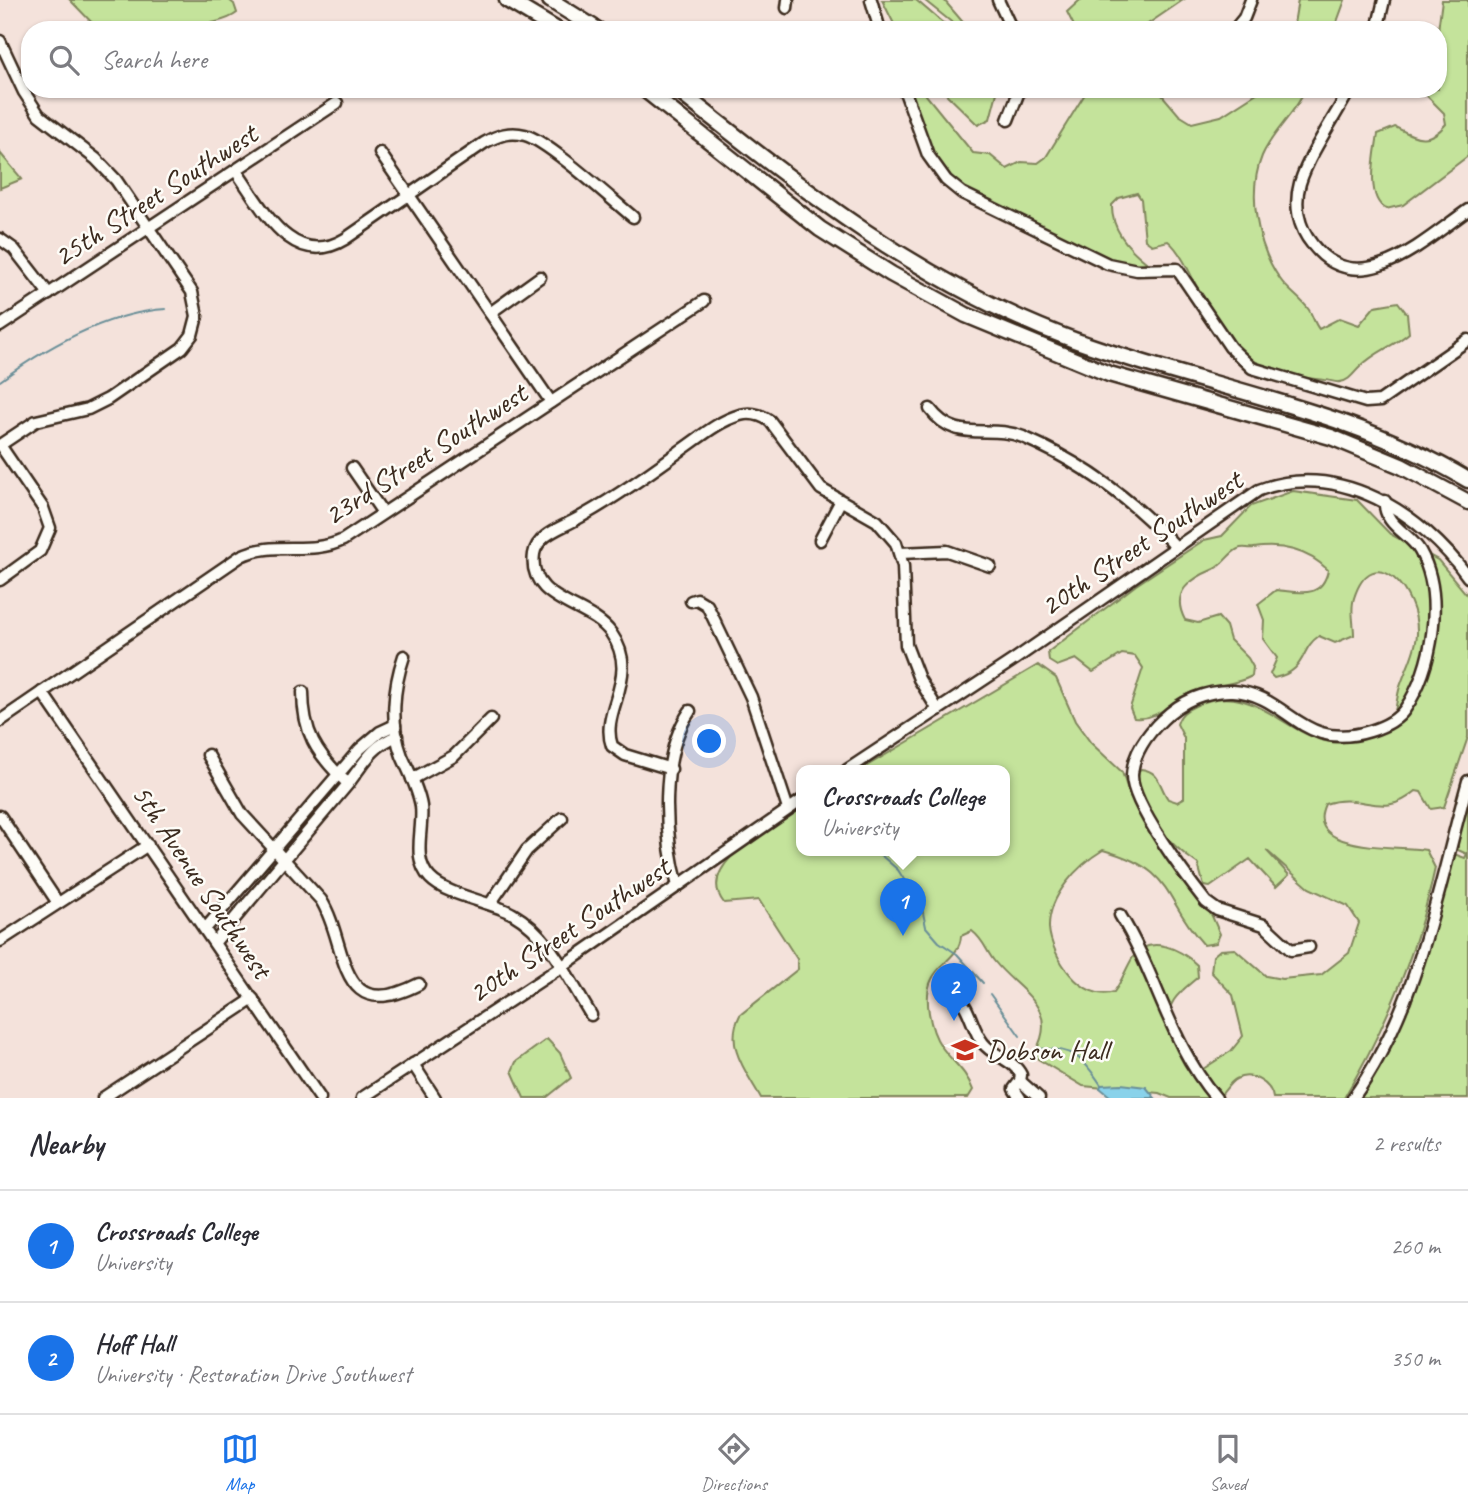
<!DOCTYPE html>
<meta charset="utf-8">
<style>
:root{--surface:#fff;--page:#f2f2f3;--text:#2b2b33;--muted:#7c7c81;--line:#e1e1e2;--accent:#1a73e8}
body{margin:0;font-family:Caveat,sans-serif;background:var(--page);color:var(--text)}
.you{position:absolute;left:710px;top:742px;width:24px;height:24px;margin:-18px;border:5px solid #fff;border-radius:50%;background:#1a73e8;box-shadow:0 0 0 10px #1a73e833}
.badge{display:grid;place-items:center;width:46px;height:46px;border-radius:50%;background:var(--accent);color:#fff;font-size:23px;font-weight:700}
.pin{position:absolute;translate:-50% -58px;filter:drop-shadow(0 2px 4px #0008)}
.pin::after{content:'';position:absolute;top:37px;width:24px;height:21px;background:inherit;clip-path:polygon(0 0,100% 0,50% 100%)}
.popup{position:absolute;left:796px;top:765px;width:214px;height:91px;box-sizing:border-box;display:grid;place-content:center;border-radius:14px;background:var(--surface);filter:drop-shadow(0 2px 5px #0005);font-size:23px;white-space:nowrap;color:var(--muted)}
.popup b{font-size:26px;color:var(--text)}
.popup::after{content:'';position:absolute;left:50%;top:100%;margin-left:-14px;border:14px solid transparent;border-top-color:var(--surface)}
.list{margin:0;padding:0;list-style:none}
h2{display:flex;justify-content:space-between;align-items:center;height:91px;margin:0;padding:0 28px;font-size:30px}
h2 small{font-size:23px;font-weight:400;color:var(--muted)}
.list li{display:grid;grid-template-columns:46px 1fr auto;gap:21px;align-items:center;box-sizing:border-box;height:112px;padding:0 28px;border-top:2px solid var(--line)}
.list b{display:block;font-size:26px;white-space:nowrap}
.list p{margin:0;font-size:23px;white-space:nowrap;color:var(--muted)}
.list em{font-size:23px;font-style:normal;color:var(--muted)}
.icon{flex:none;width:38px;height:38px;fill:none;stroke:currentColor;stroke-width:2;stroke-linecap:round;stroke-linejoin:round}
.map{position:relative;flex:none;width:1468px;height:1098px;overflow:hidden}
.search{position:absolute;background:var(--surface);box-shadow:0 2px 5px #0004;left:21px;right:21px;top:21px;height:77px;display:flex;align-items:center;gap:18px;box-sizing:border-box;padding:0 24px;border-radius:28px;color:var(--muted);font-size:26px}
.sheet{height:315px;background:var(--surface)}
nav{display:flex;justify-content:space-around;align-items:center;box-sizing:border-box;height:98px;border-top:2px solid var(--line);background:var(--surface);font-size:19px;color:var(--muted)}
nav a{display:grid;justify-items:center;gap:4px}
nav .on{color:var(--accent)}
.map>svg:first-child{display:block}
</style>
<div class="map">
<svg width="1468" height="1098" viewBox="0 0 1468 1098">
<rect width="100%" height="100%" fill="#f4e2db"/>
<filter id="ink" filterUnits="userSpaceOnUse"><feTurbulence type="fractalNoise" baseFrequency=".0143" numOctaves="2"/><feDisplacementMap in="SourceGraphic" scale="14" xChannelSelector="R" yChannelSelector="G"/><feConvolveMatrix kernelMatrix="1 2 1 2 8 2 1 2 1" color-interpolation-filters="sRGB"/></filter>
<g filter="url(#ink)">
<g fill="#c4e39b" stroke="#80865c" stroke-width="2">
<path d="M70,0H229L234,4L237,13C215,31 129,30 99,30Z"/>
<path d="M882,0H916L951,30H897Z"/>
<path d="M924,0H944L967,27L960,29Z"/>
<path d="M1080,0H1183L1139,30H1076L1067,12Z"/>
<path d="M1298,0H1345L1334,30H1293Z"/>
<path d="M1442,0H1468V156L1403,205L1386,209C1365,198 1375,154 1378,134L1395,127C1416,138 1429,145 1446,124L1444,113L1420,89H1438V30Z"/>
<path d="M911,89L922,90L973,153L990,155L1007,169L1021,162L1038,163L1046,157L1088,89H1157L1179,115L1192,123L1221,116L1263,89H1306C1295,114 1272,132 1262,156C1247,193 1257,246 1280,279C1288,291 1301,298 1309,310C1313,316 1314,323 1319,329L1340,318L1359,325L1375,306L1398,302L1407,314L1409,333C1394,346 1375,352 1361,366C1354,372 1350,381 1340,382C1335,383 1330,380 1325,380C1267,376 1239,360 1208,309C1198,292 1183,252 1168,241L1152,245L1145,240L1141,199L1137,193L1119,198L1112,205C1111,230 1131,251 1150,265V271C1127,284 1005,223 982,206C969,196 953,182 942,169C931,155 910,107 911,89Z"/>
<path d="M941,89H998L990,119L978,125Z"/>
<path d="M0,153L22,179L0,188Z"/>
<path d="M1293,491L1357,500L1390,534L1438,560L1468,596V737L1444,807L1431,809L1421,792L1416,791C1382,821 1362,791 1325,804C1302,854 1401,845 1426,850L1435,868C1418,949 1386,1027 1344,1098H1273C1271,1083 1251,1071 1236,1079C1230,1082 1225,1091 1220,1096L1203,1076V1069L1231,1051L1243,1036L1233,995L1211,972L1213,956L1220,950L1235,949L1266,976L1282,979L1321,975L1349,953L1359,923L1348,906L1309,888L1266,850L1289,875L1276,887L1250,859L1210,887L1204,886L1198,864C1168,844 1140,812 1136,773L1141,769C1160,771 1159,786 1168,799L1177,802L1184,798V738L1177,724C1180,714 1186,710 1195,706C1250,678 1283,734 1330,742C1349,745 1376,737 1392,727C1395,715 1396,703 1399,690C1404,672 1416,653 1417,634C1419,592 1373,538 1354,598C1350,610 1354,622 1354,635L1335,643L1319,636C1299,649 1308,671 1274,678L1270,674L1277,658L1263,639L1264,620L1258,604L1276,590C1298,592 1322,600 1328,570C1308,550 1281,544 1254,548C1248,549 1243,546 1238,549C1229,553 1224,564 1214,569C1190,579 1170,592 1185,620L1198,623L1218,617L1226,626L1230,640L1248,658L1253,667L1252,676C1232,687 1209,684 1188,694C1170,703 1156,721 1134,718L1130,708L1143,668L1135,656L1122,654L1093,672L1076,659L1057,666L1049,661L1048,652L1136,585L1204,540L1222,536L1251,506Z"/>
<path d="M1038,665L1056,678L1075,721L1091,743L1122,772L1130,796L1144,821L1212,916L1220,934L1216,943L1204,945C1161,897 1177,871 1103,850C1078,865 1048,896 1049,928C1051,956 1082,1003 1114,992C1122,981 1126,968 1133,957C1150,933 1182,950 1197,965L1198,977C1190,984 1180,991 1174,1000C1155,1029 1190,1077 1211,1098H1171L1159,1093L1083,1086L1038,1059L1035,1052C1061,1007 1018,991 995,962C986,951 984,940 972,931L961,936C960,956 940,962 932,979C923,996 930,1030 941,1046C952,1062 966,1070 973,1090L968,1098H761C746,1071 724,1046 740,1015L798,969L797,959L759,900L724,903C693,864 775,826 801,808L802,850H1004V770H860Z"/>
<path d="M1468,795V1098H1361L1411,1003L1454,854L1465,858L1467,854L1458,850V843Z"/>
<path d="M547,1039L560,1053L571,1078L546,1098H524L512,1071L516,1062Z"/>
</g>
<path fill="#89d2ea" stroke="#6a8f98" stroke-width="2" d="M1121,1084L1146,1087L1155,1098H1112L1100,1088L1101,1085Z"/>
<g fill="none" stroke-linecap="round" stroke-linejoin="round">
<g stroke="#6a8f98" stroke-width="2">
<path d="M0,381C48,346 106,313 166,309"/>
<path d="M875,850L898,870L922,908L926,927L939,942L957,954L983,983"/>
<path d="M990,994L1020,1036"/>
<path d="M1036,1049C1072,1047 1082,1056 1101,1085"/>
</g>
<g stroke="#3b2a1e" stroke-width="15">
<g id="minor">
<path d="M871,0L880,30"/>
<path d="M998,0L1012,30"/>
<path d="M787,8L788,0"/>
<path d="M1234,30L1244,18L1251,0"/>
<path d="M1377,30L1384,0"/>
<path d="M0,41L24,92L39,115L96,159L116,180L192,292L197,316L192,335L182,348L108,399L88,409L36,421L0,445"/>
<path d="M904,89L928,155L946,180L962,193L1108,264L1137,270L1177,269L1230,347L1252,368L1366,402L1380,401L1468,340"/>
<path d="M1350,89C1335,117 1309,154 1300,183C1294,204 1298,227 1312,244C1359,304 1425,240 1468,210"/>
<path d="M1008,120L1020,89"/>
<path d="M380,153L551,402"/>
<path d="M236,171C262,207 292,271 345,239L484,143C498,135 510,131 525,135C548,141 611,199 633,217"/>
<path d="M0,239L14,249L49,294"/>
<path d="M490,313L540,277"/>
<path d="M0,326L337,103"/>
<path d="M930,409C957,445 988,423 1023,437C1081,462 1134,501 1176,547"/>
<path d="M0,445L43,508L50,528L40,551L0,580"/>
<path d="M352,468L383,513"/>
<path d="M820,540L840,502"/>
<path d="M900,553L947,551L990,566"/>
<path d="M691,601L697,599L707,605L751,697L788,809"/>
<path d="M404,656C393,688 390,725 402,756C409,772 418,788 421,806C424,830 411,858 430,878C447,896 490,901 513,914C550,935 569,980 591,1015"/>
<path d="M42,692L320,1098"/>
<path d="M303,692C303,732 316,753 344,780"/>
<path d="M0,721L241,556C274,540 310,556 343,540L704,301"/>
<path d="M208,755L242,814L321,900C349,944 335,1027 419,984"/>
<path d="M671,769L625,755L612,746C599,710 642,677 611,633C590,603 527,602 534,554C537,536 558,529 573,521C611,501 646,476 680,451C698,439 718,421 740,415C751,412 760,414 770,421L821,489L877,521L896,543L903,566L906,645L919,679L938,710"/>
<path d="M847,770L1015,659L1259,490C1339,460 1422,513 1468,577"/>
<path d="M412,779L454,756L491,719"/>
<path d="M0,816L58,903"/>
<path d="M678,886C664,836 659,756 690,711"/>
<path d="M490,904L527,850L562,818"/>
<path d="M1120,915C1157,975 1170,1044 1216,1098"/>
<path d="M206,928L360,749L380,732L395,725"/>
<path d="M0,941L148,845"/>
<path d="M215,942L348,784C363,764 373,745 397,736"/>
<path d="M1309,947L1291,950L1264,925L1217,910L1206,902C1187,878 1131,804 1132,775C1133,754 1147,734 1162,720C1181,701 1206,690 1233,691C1289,694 1300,753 1370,731C1383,727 1397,721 1405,709C1433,669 1445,595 1420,551C1410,533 1383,525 1385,501"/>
<path d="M956,995C971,1008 971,1028 983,1043C993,1056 1014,1060 1021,1075L1020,1081"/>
<path d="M413,1064L435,1098"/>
<path d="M103,1098L253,999"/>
<path d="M362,1098L561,967L802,800"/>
<path d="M1020,1098L1014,1089L1020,1081L1039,1098"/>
<path d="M1353,1098C1419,1006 1438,888 1468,781"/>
</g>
</g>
<g stroke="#3b2a1e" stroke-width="19">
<g id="highway">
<path d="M507,0L557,30"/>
<path d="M550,0L598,30"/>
<path d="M644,89L820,229L891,274L966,315L1109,374L1331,437L1401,466L1468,502"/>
<path d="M676,89C802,189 921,284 1074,340C1206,388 1346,407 1468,480"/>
</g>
</g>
<use href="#minor" stroke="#fdfcf7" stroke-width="10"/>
<use href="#highway" stroke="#fdfcf7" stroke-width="14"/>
</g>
</g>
<defs>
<g id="university-bare" transform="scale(2.1)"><path d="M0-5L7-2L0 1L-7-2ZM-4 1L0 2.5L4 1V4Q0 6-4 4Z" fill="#c8321e" stroke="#fdfcf7" stroke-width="2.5" paint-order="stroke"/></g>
</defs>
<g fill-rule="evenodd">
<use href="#university-bare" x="965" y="1050"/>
</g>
<g text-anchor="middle" stroke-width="5" stroke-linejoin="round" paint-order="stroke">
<g font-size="30" fill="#3b2a1e" stroke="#fdfcf7">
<text transform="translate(155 195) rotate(-33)" y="10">25th Street Southwest</text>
<text transform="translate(425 454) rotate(-33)" y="10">23rd Street Southwest</text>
<text transform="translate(1141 543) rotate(-34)" y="10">20th Street Southwest</text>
<text transform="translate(202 881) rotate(56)" y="10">5th Avenue Southwest</text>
<text transform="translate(569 930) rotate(-34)" y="10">20th Street Southwest</text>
</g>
<g font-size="30" fill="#3b2a1e" stroke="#fdfcf7" text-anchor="start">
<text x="986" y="1060">Dobson Hall</text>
</g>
</g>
</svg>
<div class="you"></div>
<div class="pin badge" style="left:903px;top:936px">1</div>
<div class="popup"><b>Crossroads College</b>University</div>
<div class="pin badge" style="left:954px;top:1021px">2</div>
<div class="search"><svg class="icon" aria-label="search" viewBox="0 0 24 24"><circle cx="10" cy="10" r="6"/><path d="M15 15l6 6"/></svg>Search here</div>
</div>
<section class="sheet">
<h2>Nearby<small>2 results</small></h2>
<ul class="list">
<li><span class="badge">1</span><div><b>Crossroads College</b><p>University</p></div><em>260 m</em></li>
<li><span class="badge">2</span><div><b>Hoff Hall</b><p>University · Restoration Drive Southwest</p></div><em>350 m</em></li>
</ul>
</section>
<nav>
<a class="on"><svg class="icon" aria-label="map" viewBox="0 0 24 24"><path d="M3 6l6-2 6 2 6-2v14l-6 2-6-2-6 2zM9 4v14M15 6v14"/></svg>Map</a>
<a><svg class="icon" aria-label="directions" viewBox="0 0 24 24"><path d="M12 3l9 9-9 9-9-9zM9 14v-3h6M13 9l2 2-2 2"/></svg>Directions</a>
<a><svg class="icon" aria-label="saved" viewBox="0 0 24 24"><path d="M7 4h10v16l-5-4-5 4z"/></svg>Saved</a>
</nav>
